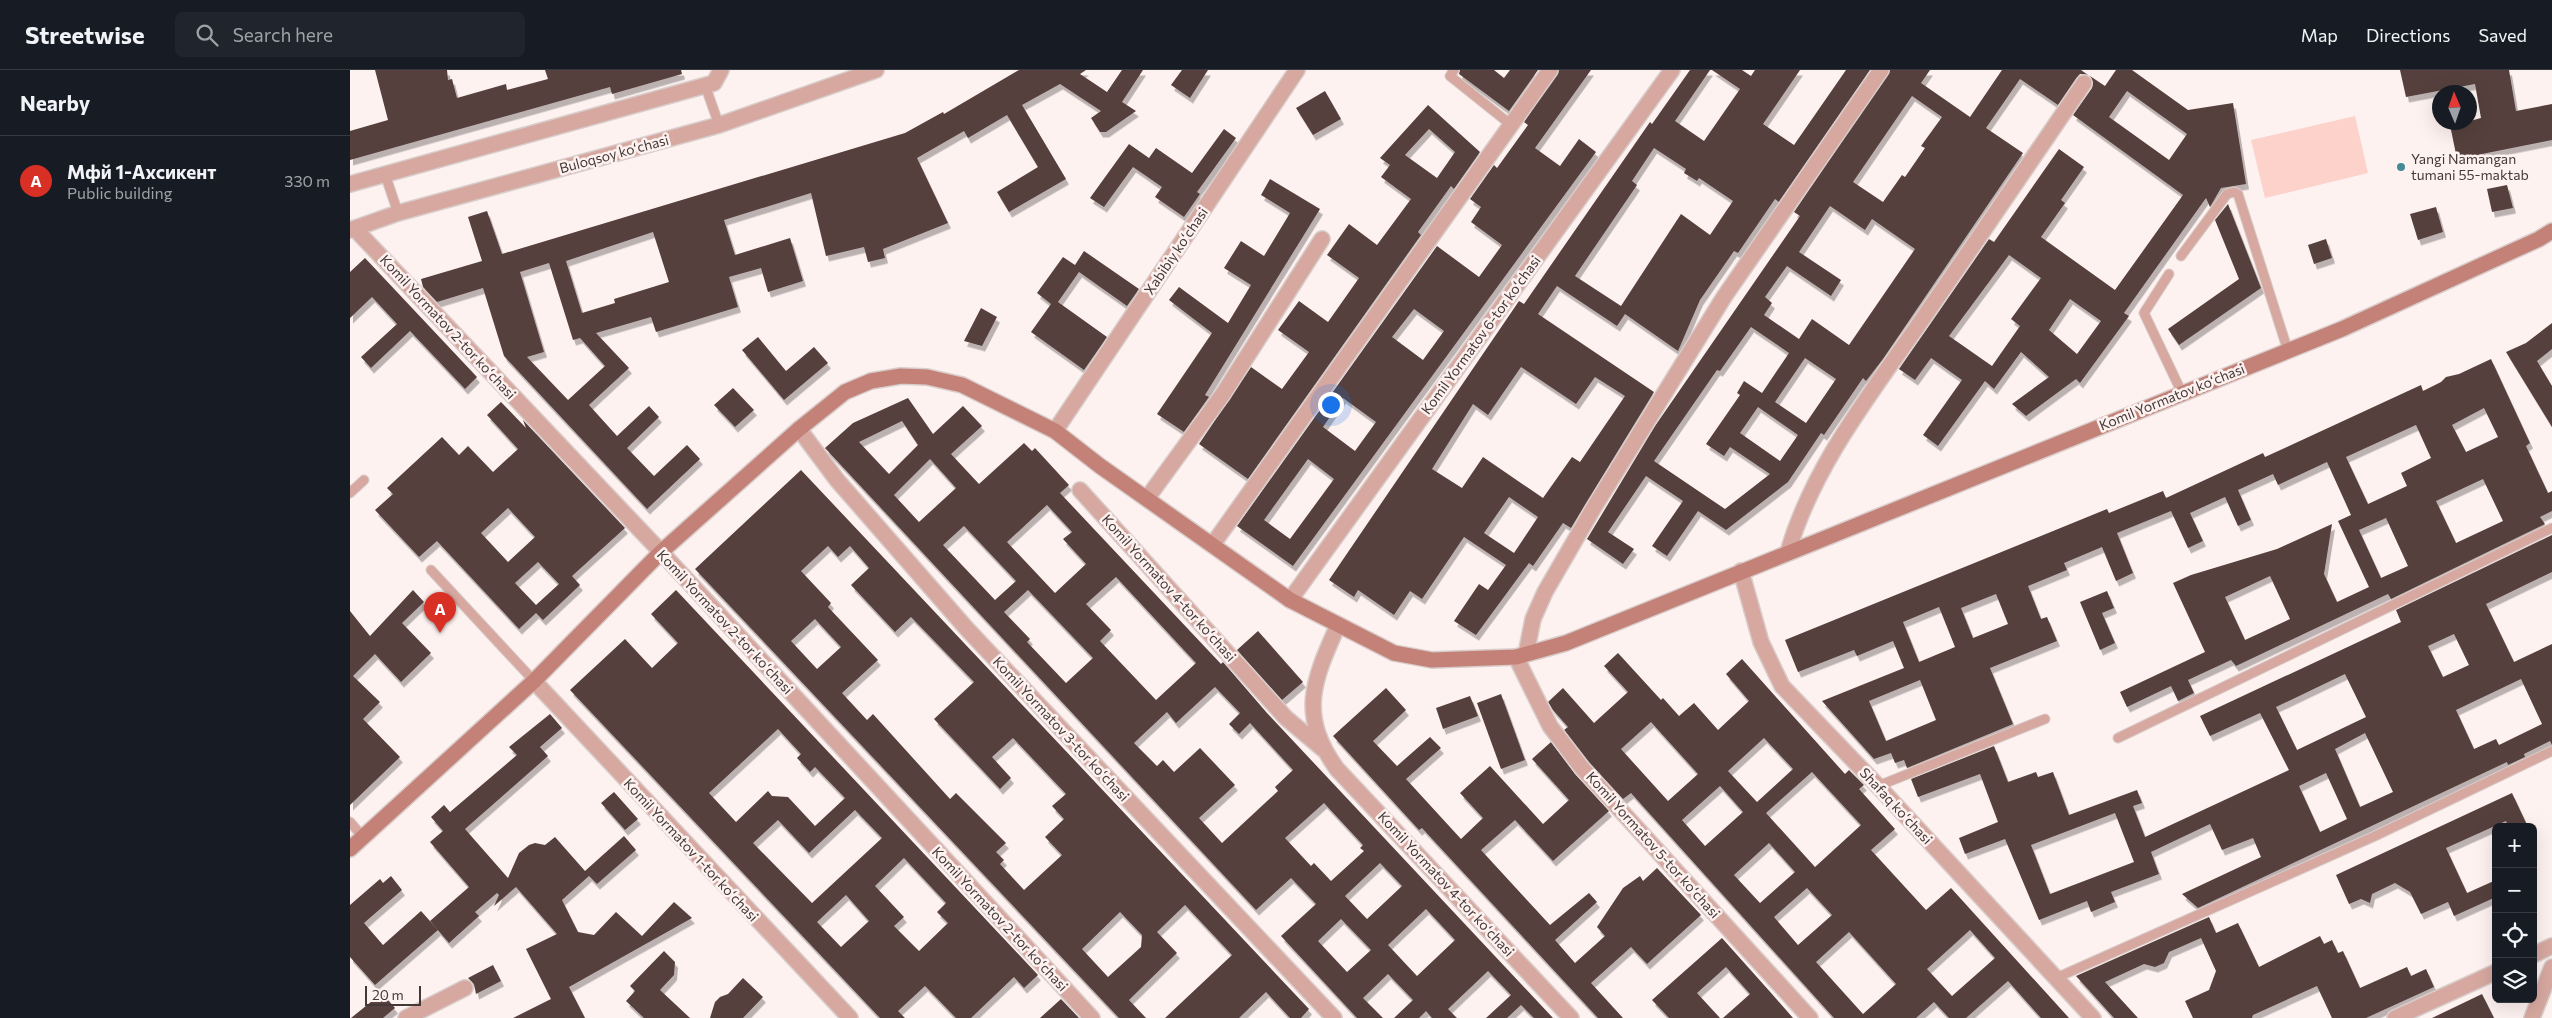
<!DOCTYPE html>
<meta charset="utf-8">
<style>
:root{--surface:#171b24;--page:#20242c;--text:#f1f3f6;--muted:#9ea1a6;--line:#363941;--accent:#d93025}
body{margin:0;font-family:Commissioner,sans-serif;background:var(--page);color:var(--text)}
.controls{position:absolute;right:15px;bottom:15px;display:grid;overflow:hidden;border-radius:8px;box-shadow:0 5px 20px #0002}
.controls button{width:45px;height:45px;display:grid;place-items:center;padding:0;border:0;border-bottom:1px solid var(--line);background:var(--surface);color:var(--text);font:25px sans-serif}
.compass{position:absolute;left:2082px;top:15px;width:45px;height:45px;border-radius:50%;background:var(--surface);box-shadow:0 5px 20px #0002;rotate:358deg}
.scale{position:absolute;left:15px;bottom:12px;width:56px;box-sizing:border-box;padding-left:5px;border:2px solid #443937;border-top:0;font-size:14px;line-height:18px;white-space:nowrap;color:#443937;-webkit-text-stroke:4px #fdf2f0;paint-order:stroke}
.you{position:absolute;left:980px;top:334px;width:18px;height:18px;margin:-12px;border:4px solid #fff;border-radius:50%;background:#1a73e8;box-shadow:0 0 0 8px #1a73e833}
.badge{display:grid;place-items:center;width:32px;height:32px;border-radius:50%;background:var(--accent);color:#fff;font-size:16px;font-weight:700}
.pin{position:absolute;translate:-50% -41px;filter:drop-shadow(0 1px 2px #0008)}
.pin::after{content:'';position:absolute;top:26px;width:18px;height:15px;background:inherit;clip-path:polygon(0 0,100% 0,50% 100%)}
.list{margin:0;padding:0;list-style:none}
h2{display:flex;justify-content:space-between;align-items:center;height:65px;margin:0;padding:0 20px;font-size:21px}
h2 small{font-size:16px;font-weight:400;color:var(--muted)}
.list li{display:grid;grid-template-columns:32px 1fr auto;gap:15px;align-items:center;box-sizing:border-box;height:90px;padding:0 20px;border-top:1px solid var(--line)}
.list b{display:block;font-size:19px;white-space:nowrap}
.list p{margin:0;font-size:16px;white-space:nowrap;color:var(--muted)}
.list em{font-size:16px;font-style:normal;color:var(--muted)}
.icon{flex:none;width:28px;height:28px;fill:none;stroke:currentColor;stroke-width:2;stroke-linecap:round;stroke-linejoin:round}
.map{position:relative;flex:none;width:2202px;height:948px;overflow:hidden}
header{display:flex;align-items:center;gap:30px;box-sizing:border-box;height:70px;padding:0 25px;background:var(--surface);border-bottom:1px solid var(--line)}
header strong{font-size:24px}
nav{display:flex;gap:28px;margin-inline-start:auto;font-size:18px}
.search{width:350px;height:45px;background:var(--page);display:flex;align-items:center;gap:12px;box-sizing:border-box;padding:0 18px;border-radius:8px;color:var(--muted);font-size:19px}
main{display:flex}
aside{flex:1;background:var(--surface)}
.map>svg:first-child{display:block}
</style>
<header>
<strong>Streetwise</strong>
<div class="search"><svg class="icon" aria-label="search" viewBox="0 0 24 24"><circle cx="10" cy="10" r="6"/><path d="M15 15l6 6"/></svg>Search here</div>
<nav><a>Map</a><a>Directions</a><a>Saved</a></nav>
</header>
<main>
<aside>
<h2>Nearby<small></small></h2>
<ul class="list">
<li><span class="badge">A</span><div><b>Мфй 1-Ахсикент</b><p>Public building</p></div><em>330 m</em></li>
</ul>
</aside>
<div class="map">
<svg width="2202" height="948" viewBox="0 0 2202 948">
<defs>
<filter id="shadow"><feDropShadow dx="3" dy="5.5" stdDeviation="0" flood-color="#0004"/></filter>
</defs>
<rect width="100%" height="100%" fill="#fdf2f0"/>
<path fill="#fcd2cb" d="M2005,46L2018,103L1915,128L1901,70Z"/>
<g fill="#553f3c" fill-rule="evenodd" filter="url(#shadow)">
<path d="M25,0H97L98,10L102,9L107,28L156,14L157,20L198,9L195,0H331L332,4L262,24L260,17L0,90V61L38,50Z"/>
<path d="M669,0H736L730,4L757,22L772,0H793L772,32L786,41L756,62H750L741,48L751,41L710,14L672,35L716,109L659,142L647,122L688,97L657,45L618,68L614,61L567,88L598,153L533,179L535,188L518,192L514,177L476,186L461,123L374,150L385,185L440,168L453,211L418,222L411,198L379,207L388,237L306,262L301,247L246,263L279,298L239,335L267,366L299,336L309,347L277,378L304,406L337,375L350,389L297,439L154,286L133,218L87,232L73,217L71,209L132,191L118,147L137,141L152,184L555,63L593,42L594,44ZM303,162L319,212L264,229L265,233L232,243L216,191ZM199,193L223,270L230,268L255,296L218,330L177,287L194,282L170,202Z"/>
<path d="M832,0H858L840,28L821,15Z"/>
<path d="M1110,0H1144L1154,8L1160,0H1188L1159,41L1109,4Z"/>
<path d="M1209,0H1241L1185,78L1210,96L1229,69L1246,82L943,496L887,456L1087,176L1129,207L1152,175L1121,152L1131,137L1120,129L1144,95L1147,98L1178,55L1174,52ZM1064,239L1094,261L1073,290L1042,267ZM993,328L1026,352L1005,381L973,357ZM958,389L984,409L940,469L914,450Z"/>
<path d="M1340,0H1360L1325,51L1354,71L1390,19L1362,0H1392L1401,6L1405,0H1450L1413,54L1444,75L1496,0H1520L1429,132L1425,129L1388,183L1384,181L1350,230L1328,281L1275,244L1267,256L1207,216L1188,244L1304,322L1221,458L1213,453L1183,496L1179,493L1126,565L1104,551L1129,514L1138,520L1156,495L1114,467L1072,529L1060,521L1044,545L1008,520L1004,527L979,510L1169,231L1174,234L1300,52L1302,54ZM1304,78L1336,99L1334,103L1347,111L1349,108L1383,131L1360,165L1331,144L1271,236L1225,206L1287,115L1282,111ZM1171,297L1226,334L1245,307L1275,326L1230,392L1222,387L1193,428L1133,387L1112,418L1082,399L1123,334L1138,345ZM1159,427L1188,447L1164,483L1134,463Z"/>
<path d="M1540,0H1580L1571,13L1620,47L1652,0H1731L1738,5L1730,4L1727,7L1708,35L1670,9L1636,58L1673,83L1533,289L1516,311L1513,308L1474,365L1471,363L1438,412L1376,460L1348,441L1317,486L1302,476L1333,431L1296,406L1258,462L1284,479L1273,494L1237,469L1305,356L1450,146L1444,142ZM1562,26L1592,47L1571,76L1575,78L1555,107L1552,105L1533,132L1503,112ZM1480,136L1515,160L1522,149L1565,179L1499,275L1462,249L1449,269L1414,245L1422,233L1415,227L1437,196L1481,226L1491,210L1449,182ZM1401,257L1439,283L1412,323L1394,311L1387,323L1390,325L1356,374L1374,386L1380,377L1420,404L1375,439L1304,391L1367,300L1370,301ZM1455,288L1486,309L1456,353L1425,332ZM1408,337L1448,365L1430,391L1390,363Z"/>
<path d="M1766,0H1782L1838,40L1883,33L1896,114L1871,118L1860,137L1856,128L1774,243L1779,246L1730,313L1726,309L1676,346L1662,334L1699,307L1671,282L1644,319L1635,311L1588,376L1573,365L1612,310L1581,288L1565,310L1549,299L1639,169L1644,172L1709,79L1734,97L1711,130L1715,133L1691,167L1765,220L1833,125L1723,45L1742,18L1743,13L1740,6L1755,16ZM1777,21L1837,64L1819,90L1759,47ZM1659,185L1691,208L1661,249L1670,256L1642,296L1599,266ZM1720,229L1751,251L1727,284L1699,260Z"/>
<path d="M2050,0H2159L2166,41L2202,34V70L2107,89L2100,55L2120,52V51L2131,48L2125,14L2056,27Z"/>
<path d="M975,21L991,49L963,65L946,38Z"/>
<path d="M1078,35L1130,82L1104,119L1101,116L1068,162L1071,165L898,409L849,374L901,297L932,319L959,282L928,260L949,231L978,252L1009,208L977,185L999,154L1027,175L1061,129L1031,107L1040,95L1030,88ZM1079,59L1105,82L1087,108L1055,85Z"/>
<path d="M874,59L886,68L847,122L850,124L834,147L805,127L812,117L783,97L754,137L740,128L779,74L799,88L806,78L842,103Z"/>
<path d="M920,109L970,139L855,325L859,327L834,362L807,344L862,263L819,230L829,217L878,253L901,215L874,198L891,171L914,186L940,143L911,125Z"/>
<path d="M2157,115L2163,138L2142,142L2137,119Z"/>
<path d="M1878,134L1911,218L1829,275L1818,259L1889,209L1865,150Z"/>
<path d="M2086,137L2093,162L2068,170L2060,144Z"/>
<path d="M1976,169L1982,188L1964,194L1958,175Z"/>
<path d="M734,181L789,219L777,236L729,202L708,232L757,267L734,300L681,262L701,234L687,223L713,187L725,195Z"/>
<path d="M15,188L127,307L115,319L60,261L21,298L11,287L47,254L22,227L0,248V202Z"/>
<path d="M631,238L647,247L632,276L614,271Z"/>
<path d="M2202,253V279L2187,291L2202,316V357L2156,282L2176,273Z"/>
<path d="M408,267L436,301L464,277L478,293L434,330L392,280Z"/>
<path d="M2141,289L2180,373L2176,376L2198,423L2202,421V441L2190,447L2195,454L2041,529L2038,524L1886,596L1881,590L1838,610L1844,623L1828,631L1821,616L1777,637L1770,622L1855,582L1823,513L1841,505L1927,479L1982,454L1974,504L1987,532L2019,517L1988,451L2001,445L1977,392L1928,415L1923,404L1888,420L1901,450L1888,456L1875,427L1840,443L1853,471L1838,478L1821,441L1767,463L1783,503L1766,511L1752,477L1714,493L1717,500L1678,516L1691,549L1697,547L1707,571L1640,598L1663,654L1557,698L1554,690L1545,693L1541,683L1524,689L1472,631L1554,598L1543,571L1507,586L1504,580L1448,602L1435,570L1757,439L1759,443L1813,421L1816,428L1913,383L1915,387L2071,315L2073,321L2091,312L2096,307L2109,304ZM2134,338L2148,367L2116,382L2102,355ZM2066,355L2081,388L2051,403L2057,416L2018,434L1996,387ZM2133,409L2153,451L2106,473L2086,431ZM2036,448L2058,496L2031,508L2009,460ZM1920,506L1940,549L1895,570L1875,527ZM1646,524L1658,554L1623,568L1611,538ZM1589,537L1605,577L1569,592L1553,552ZM1570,610L1586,650L1536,671L1519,631Z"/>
<path d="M383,318L404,340L385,357L364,335Z"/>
<path d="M558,328L583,364L613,336L632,356L601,384L629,414L674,373L682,381L685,378L719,415L710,423L871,594L873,592L917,643L1203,948H1184L1171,935L1157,948H1136L1161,925L1138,901L1098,939L1107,948H1082L1076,941L1069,948H1044L1063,930L1038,904L1013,928L1033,948H1007L931,866L966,834L941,808L906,840L475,378L503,353ZM552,351L568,375L539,404L509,372ZM580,389L606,418L569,452L544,425ZM697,435L722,462L713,469L736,494L705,523L657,472ZM614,456L666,511L645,530L593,475ZM766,507L846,593L806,630L750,571L761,560L736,534ZM678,520L743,588L716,613L677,572L680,569L654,542ZM865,617L890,643L879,654L889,664L900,653L943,700L925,717L928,721L872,773L849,748L885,715L850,678L824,702L813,690L807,696L784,673L817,642L826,653ZM974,733L1013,775L1010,778L1014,781L981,811L964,793L961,796L935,768ZM1030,793L1052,816L1017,849L995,826ZM1076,839L1105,870L1067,906L1038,875ZM991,849L1021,880L997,902L968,871Z"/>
<path d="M151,332L176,358L173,350L275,458L222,506L230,515L193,550L186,543L169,559L87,471L69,487L25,440L43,424L37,418L92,367L109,385L118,376L143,402L168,379L137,345ZM158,438L185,467L158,492L131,463ZM188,492L209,514L186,535L165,513Z"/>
<path d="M451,400L959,939L951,948H940L916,922L889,948H815L882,885L835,835L807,862L827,883L779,930L796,948H769L345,499ZM478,476L488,487L500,476L519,498L501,515L545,562L561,547L624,612L584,649L650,719L661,708L642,687L663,668L716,724L702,736L714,749L695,767L712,785L674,820L650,794L654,790L646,782L656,773L606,723L600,729L523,644L517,650L492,623L528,590L478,537L481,533L451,501ZM465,549L491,577L467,599L441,571ZM770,842L792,865L791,877L758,907L732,879Z"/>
<path d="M2202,465V502L2136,534L2164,592L2202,574V675L2200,671L2174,684L2175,687L2158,695L2157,692L1848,838L1832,824L1911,787L1903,768L1872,780L1860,754L1801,782L1809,804L1761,822L1765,832L1741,842L1737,831L1689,850L1655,769L1615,784L1609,768L1648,752L1630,704L1568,727L1561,709L1644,676L1658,712L1686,702L1688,707L1703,702L1719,745L1787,720L1792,733L1783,736L1795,767L1939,700L1910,643L1860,666L1850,646L2051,552L2046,540ZM2104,564L2119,595L2093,607L2078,576ZM1995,604L2016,647L1947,680L1926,637ZM2171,609L2192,654L2149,675L2146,669L2124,679L2106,640ZM2015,663L2043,722L2010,737L1985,679ZM1976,703L1997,749L1970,762L1949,716ZM1765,743L1784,792L1700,824L1681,775Z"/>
<path d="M63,520L74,532L52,553L81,583L51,612L25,584L3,606L30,632L13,649L50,687L0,735V541L20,566Z"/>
<path d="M326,520L688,905L674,918L664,907L621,948H606L575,916L548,941L555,948H530L220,620L275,569L302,598L328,573L301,544ZM428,659L451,684L447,688L460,702L465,697L495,728L465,756L438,727L422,726L418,721L386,752L359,723ZM505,740L532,768L462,833L403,773L428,750L459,783ZM554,788L596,833L587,842L598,853L569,881L544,856L554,847L525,816ZM496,825L519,851L491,877L467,852Z"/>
<path d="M1757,521L1764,538L1752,543L1765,573L1750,580L1730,532Z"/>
<path d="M908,561L953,612L932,630L887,580Z"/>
<path d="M1268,583L1311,630L1313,628L1329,646L1344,633L1368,660L1399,631L1376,604L1392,589L1495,704L1499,700L1514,715L1509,719L1545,759L1521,780L1576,840L1601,818L1719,948H1691L1658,911L1616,948H1599L1584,932L1566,948H1484L1281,723L1273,729L1239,692L1214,660L1218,657L1203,640L1198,632L1213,618L1244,653L1278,622L1254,596ZM1301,652L1348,704L1318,731L1271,679ZM1414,668L1443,699L1407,732L1378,701ZM1462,702L1511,755L1465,797L1416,743ZM1370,716L1393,742L1355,776L1332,750ZM1419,773L1445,802L1410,833L1384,805ZM1457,818L1482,845L1448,875L1424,847ZM1620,860L1645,888L1602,926L1577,899ZM1499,862L1546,914L1513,944L1466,892Z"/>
<path d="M1036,618L1056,640L1023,671L1047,696L1080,667L1091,678L1056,709L1111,769L1133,748L1110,723L1140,696L1193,754L1219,730L1182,689L1201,672L1225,704L1259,741L1203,791L1165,750L1131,780L1200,855L1239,823L1247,832L1205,870L1225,893L1255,866L1247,857L1273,818L1290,806L1293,811L1307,798L1351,845L1297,894L1281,877L1241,913L1273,948H1248L1072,758L1069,760L983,666Z"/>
<path d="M1151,624L1175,690L1151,699L1127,633Z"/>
<path d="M1120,626L1128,646L1093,659L1086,638Z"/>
<path d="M200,644L212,658L190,677L198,686L115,759L158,808L169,783L179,775L185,773L195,775L205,767L235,801L274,766L286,780L247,814L239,806L212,830L228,862L244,865L266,842L292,866L324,832L342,848L219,917L235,948H163L201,929L176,879L207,864L166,817L144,836L149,825L147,823L125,842L129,846L99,873L80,851L119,817L80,772L93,761L81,747L94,735L100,742L167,685L159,677Z"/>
<path d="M264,722L288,749L275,760L251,733Z"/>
<path d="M2162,723L2178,757H2158L2156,751L2096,778L2117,823L2146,810V827L2104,846L2098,832L2071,844L2060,822L2045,813L2022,824L2020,833L2011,829L1999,834L1986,805Z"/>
<path d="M41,806L52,820L14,853L33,875L71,841L88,860L25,915L0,887V835L30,809L33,813Z"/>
<path d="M1859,847L1866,863L1888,853L1909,897L1970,866L1974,874L1982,870L1988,883L1993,881L2010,918L2057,897L2061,906L2076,899L2084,917L2016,948H1982L1967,916L1903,945L1902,948H1843L1835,931L1859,920L1866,901L1851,868L1819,882L1814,893L1805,897L1794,894L1755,912L1788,948H1764L1726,906Z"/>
<path d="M1372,868L1422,924L1443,948H1373L1400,924L1376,897L1347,923L1370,948H1319L1302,930Z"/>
<path d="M314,881L325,892L324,905L310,920L340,948H294L276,931L285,921L280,916Z"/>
<path d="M143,895L151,911L126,924L124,914L118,908Z"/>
<path d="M393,908L413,927L393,948H360L365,932L370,927L378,924Z"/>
<path d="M32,923L45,938L33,948H1Z"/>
<path d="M2132,924L2144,948H2082Z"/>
<path d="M711,929L729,948H690Z"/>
</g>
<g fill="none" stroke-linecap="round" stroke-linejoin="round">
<g stroke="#d8cdcb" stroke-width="11">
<g id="lane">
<path d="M1104,0L1100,6L1160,54"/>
<path d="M355,15L369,55"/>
<path d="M35,104L48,143"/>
<path d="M1831,186L1877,124L1884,122L1888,124L1938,281"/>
<path d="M1819,204L1794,243L1832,323"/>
<path d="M0,423L14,410"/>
<path d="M81,500L184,611"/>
<path d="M1768,668L2202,458"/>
<path d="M1528,716L1695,649"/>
<path d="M0,752L13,767"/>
<path d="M1706,908L2025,766L2202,681"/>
</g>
</g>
<g stroke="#d8cdcb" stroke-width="18">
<g id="street">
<path d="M0,114L364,13L371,0"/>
<path d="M5,159L311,482L742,948"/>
<path d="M0,160L48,143L369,55L526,0"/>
<path d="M449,359L487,410L617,559L984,948"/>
<path d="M705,361L947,0"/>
<path d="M730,420L936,648L973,679"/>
<path d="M798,427L873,324L972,169"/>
<path d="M863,474L1200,0"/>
<path d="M1438,482C1462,399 1518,327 1567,257C1623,176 1679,94 1734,13"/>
<path d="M1391,501L1411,572L1432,616L1528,716L1743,948"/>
<path d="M940,530L1322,0"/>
<path d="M988,555C963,611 948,645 987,699L1221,948"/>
<path d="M1176,584L1183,549L1195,522L1243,439L1374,227L1531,0"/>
<path d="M1166,587L1200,656L1232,698L1460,948"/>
<path d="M184,611L500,948"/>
<path d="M2183,885L2202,876"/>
<path d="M56,948L115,918"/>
<path d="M2045,948L2146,902"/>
<path d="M2182,948L2202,897"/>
</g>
</g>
<g stroke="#d8cdcb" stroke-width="18">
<path id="secondary" d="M0,779L184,611L311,482L449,359L495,322L521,311L551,306L577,307L612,315L705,361L750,396L940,530L1044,583L1082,590L1166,587L1216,573L1992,259L2189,169L2202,161"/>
</g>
<use href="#lane" stroke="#d6a8a0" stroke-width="9"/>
<use href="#street" stroke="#d6a8a0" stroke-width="15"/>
<use href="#secondary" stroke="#c38177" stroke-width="15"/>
</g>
<circle fill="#458b96" stroke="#fdf2f0" stroke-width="2" cx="2051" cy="97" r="5"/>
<g text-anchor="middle" stroke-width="5" stroke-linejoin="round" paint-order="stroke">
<g font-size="14" fill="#443937" stroke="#fdf2f0">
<text transform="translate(264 84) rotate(-15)" y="5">Buloqsoy koʻchasi</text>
<text transform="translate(826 181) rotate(-56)" y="5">Xabibiy koʻchasi</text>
<text transform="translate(98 257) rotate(47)" y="5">Komil Yormatov 2-tor koʻchasi</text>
<text transform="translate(1131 265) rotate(-54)" y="5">Komil Yormatov 6-tor koʻchasi</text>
<text transform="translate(1822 327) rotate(-22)" y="5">Komil Yormatov koʻchasi</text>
<text transform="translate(819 518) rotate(48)" y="5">Komil Yormatov 4-tor koʻchasi</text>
<text transform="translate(375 552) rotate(47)" y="5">Komil Yormatov 2-tor koʻchasi</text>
<text transform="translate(711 659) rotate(47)" y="5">Komil Yormatov 3-tor koʻchasi</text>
<text transform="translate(1546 736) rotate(47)" y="5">Shafaq koʻchasi</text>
<text transform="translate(1303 775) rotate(48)" y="5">Komil Yormatov 5-tor koʻchasi</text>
<text transform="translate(341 780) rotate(47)" y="5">Komil Yormatov 1-tor koʻchasi</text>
<text transform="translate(1096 814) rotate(47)" y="5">Komil Yormatov 4-tor koʻchasi</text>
<text transform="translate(650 849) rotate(47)" y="5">Komil Yormatov 2-tor koʻchasi</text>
</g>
<g font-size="14" fill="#443937" stroke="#fdf2f0" text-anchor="start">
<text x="2061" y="94">Yangi Namangan<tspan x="2061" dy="16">tumani 55-maktab</tspan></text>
</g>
</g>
</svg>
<div class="controls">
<button>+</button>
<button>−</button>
<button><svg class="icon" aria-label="locate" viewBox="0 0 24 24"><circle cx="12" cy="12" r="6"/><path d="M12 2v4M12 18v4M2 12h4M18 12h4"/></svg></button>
<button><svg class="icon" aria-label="layers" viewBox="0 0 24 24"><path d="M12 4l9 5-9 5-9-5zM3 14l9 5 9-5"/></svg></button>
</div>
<svg class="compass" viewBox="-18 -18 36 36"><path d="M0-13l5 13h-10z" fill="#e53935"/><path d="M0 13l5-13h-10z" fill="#9ea1a6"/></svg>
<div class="scale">20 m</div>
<div class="you"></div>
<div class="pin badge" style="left:90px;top:563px">A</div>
</div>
</main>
